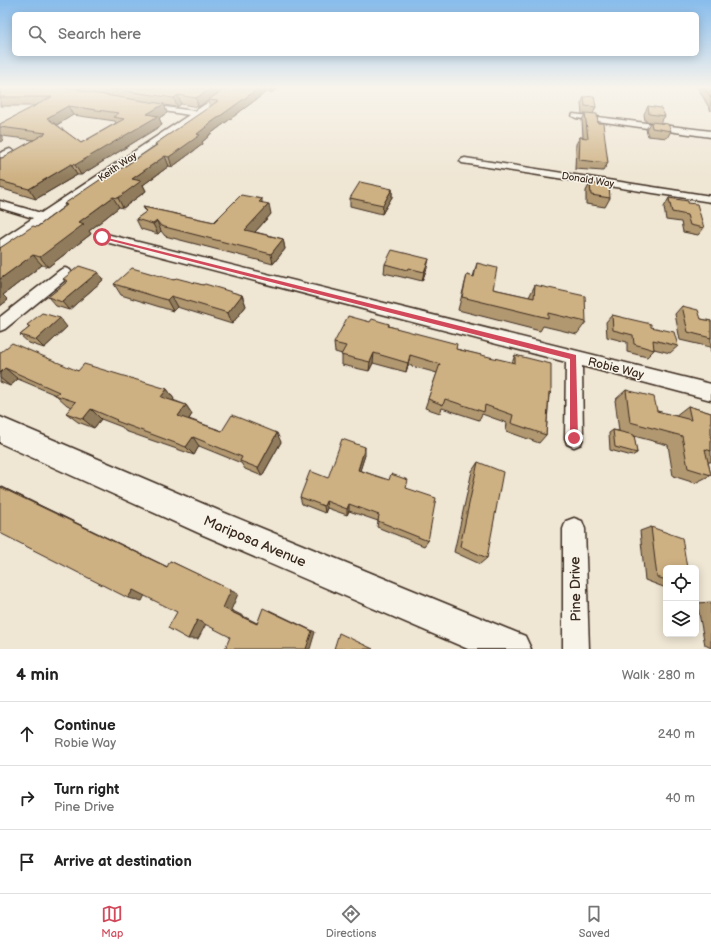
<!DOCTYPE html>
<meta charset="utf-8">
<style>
:root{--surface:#fff;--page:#f6f6f6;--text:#222;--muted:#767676;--line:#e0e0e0;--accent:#d1495b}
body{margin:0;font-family:"Balsamiq Sans",sans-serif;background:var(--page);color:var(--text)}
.controls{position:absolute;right:12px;bottom:12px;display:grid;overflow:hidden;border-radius:6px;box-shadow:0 2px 10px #0003}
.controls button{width:36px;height:36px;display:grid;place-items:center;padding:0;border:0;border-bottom:1px solid var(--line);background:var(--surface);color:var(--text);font:20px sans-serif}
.stop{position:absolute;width:12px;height:12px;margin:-9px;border:3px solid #d1495b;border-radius:50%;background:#fff}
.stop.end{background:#d1495b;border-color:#fff;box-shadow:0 1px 4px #0008}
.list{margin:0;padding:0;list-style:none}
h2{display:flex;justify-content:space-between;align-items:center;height:52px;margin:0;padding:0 16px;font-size:17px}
h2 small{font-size:13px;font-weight:400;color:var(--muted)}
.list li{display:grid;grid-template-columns:26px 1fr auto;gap:12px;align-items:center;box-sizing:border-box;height:64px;padding:0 16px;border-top:1px solid var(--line)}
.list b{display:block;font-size:15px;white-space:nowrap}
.list p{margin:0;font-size:13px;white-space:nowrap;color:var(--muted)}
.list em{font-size:13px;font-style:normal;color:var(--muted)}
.icon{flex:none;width:22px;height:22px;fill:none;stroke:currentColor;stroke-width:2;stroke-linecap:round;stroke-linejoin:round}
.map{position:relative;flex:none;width:711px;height:649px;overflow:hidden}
.search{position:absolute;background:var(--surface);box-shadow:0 2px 10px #0003;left:12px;right:12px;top:12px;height:44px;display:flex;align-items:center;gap:10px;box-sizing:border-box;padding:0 14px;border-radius:6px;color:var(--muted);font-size:15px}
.sheet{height:244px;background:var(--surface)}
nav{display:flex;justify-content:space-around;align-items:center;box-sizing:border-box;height:56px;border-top:1px solid var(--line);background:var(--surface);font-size:11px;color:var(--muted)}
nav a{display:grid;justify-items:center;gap:2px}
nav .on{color:var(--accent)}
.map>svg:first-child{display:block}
</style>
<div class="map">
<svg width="711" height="649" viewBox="0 0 711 649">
<rect width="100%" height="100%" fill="#efe6d4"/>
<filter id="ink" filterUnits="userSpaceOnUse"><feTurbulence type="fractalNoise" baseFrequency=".025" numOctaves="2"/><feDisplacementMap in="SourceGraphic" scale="8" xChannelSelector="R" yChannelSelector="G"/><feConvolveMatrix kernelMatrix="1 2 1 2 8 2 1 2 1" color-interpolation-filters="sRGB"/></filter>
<g filter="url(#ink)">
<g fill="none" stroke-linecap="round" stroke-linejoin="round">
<g stroke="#3b2a1e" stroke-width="3">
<g id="street">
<path d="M230,88H238L4,249L0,250V240L33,218L0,208V201L41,213L189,115L145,108L141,106L142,104L195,111Z"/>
<path d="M573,114L711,131V137L576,118L572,116Z"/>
<path d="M10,149L15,152L13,154L0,160V153Z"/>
<path d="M465,158L711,196V202L462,163L460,161L462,159Z"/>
<path d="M102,233L711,384V400L582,366L583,438L581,444L574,447L567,444L565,438L566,362L98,240L96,237L98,234Z"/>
<path d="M65,268L70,270L72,273L70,276L5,329L0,331V317L60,270Z"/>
<path d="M574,518L582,521L585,529L589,649H563V529L566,521Z"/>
</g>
</g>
<g stroke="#3b2a1e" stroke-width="3">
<path id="secondary" d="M0,417L220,511L525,636L531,649H468L201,534L0,443Z"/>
</g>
<use href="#street" fill="#f7f3e8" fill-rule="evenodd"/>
<use href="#secondary" fill="#f7f3e8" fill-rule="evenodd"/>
</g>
<g fill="#b19871" stroke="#3b2a1e" fill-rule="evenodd">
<path d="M0,88H278L271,93L266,92L209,135V136L202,142L203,144L172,167L169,166L143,185L146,191L123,208L119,207L89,231L91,234L48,267L42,265L3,295L8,300L0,306V248L37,227L65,206L64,204L113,174L156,146L155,144L210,107L208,101L198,107L181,104L177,107L164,105L167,113L159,118L162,125L81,175H77L36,199L0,188V158H2L34,140L2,136L0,134V124L35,106H0ZM73,115L115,121L116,123L81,143L57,125Z"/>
<path d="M698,88H711V111Z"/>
<path d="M584,97L596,107L593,114L598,123L608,163L603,171L575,169L576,144L580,137H583L582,120L585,114H582L581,104Z"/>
<path d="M648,106L665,116L660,123L671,131L667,138L648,136L646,129L651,122L645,121L644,114Z"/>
<path d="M590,183L610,198L605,207L586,204V191Z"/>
<path d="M392,189V197L382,214L350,206V198Z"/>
<path d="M669,198L688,203L704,228L698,235L683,232L681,222L666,220L664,207Z"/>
<path d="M262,199V202L271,214L255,232L283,239L285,249L273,264L165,236L161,231L158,234L141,229L136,219L146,212L143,207L214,222Z"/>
<path d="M477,263L493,289L529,297L535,285L586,322L577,334L543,326L540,331L458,310L467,275L473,277Z"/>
<path d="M385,264L427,268L422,281L406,277V278L384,273Z"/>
<path d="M98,272L103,280L69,310L56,306L48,297L66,283L63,279Z"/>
<path d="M174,280L203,285L242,295L246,306L232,324L177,307L173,311L121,295L114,284Z"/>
<path d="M682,306L701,319L711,321V352L710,347L680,340L675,314Z"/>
<path d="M612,315L651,327L678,346L670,353L654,349V350L647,357L627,352V342L607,337L606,322Z"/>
<path d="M370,322L389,324V326L456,349L512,363L515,355L551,393L549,395L546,435L539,443L506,431L507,423L482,414L479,420L442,408L440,413L425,408L437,373L408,365L406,372L373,363L369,371L342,365V354L335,352L334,343Z"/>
<path d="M27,325L67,327L44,348L29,343L20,335L29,328Z"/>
<path d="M0,352L78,371L167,389L174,399L173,400L186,405L192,414L189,419L222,431L281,442L262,476L245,469L241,463L199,446L194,455L125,431L122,427L101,419L94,428L78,422L66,413L72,407L67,405L56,395L18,379L10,386L0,382Z"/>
<path d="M626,390L657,411L675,416L688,406L711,413V462H708L711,475L695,483L673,476L668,445L634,436L637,453L632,456L610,450L609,433L613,430L619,431L615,400Z"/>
<path d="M365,455L360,470L406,488L428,541L424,546L377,527L378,521L349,511L347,515L327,508L325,513L302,504L300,497L328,478Z"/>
<path d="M478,462L487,558L480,564L454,552L472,471Z"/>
<path d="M651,527L666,568V588L645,580L640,531Z"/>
<path d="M711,602V648L705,645L697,603Z"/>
</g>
<g fill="#907c5c" stroke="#3b2a1e">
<path d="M212,88H228L208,100V101L198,107L196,98Z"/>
<path d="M259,88H265L266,92L209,135V136L202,142L203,144L172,167L169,157L205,127Z"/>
<path d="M270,88H278L271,93Z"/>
<path d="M178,95L181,104L177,107L174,98Z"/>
<path d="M164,104L167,113L159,118L162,125L81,175L75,165L147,114Z"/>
<path d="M68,106L73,115L53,127L47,118Z"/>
<path d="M0,135L4,140L0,142Z"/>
<path d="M165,156L169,166L143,185L146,191L123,208L118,198L132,179Z"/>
<path d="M71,164L77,175L36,199L29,189Z"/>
<path d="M392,189V197L382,214L383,205Z"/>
<path d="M113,197L119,207L89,231L91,234L48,267L40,257L79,222Z"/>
<path d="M269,204L271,214L248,240L245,230Z"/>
<path d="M157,221L161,231L158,234L153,224Z"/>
<path d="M283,239L285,249L273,264L271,254Z"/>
<path d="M33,255L42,265L3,295L8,300L0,306V279Z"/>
<path d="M429,259L427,268L422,281L424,272Z"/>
<path d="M98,272L103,280L69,310L62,302Z"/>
<path d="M242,295L246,306L232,324L228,313Z"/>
<path d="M171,296L177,307L173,311L167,300Z"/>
<path d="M60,318L67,327L44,348L36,340Z"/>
<path d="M374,353L373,363L369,371L370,362Z"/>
<path d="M410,355L408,365L406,372L408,363Z"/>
<path d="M5,368L18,379L10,386L0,378V373Z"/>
<path d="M167,389L174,399L169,406L161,397Z"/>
<path d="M186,405L192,414L185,425L178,416Z"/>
<path d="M91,409L101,419L94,428L83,419Z"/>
<path d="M277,433L281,442L262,476L258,468Z"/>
<path d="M193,437L199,446L194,455L186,447Z"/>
<path d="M365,447V455L358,477V470Z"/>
<path d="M0,486L178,572L167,567Z"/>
<path d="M326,501L327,508L325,513L324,506Z"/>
<path d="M349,504V511L347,515V509Z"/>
<path d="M170,561L238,594L231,610L263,626L257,624L223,608Z"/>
<path d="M133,590L146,593L142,601L128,598Z"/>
<path d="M269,610L315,632L310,649H306Z"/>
<path d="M197,620L207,622L198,639H188Z"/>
</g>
<g fill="#ceb183" stroke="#3b2a1e" fill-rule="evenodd">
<path d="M0,88H74L91,93L164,104L147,114L158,116L75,165L71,164L29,189L0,181V158H2L46,133L0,127V124L52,97H0ZM68,106L119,113L113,117L124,119L81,143L47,118Z"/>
<path d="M105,88H212L196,98L178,95L174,98Z"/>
<path d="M227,88H259L205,127H206L197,134L200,135L169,157L165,156L132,179L141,181L118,198L113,197L79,222L84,224L40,257L33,255L0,279V248L33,226L37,227L67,205L64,204L110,173L113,174L157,145L155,144L218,101L208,100Z"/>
<path d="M705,88H711V98Z"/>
<path d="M594,96L596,107L585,106L584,97Z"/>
<path d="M648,106L661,108L665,116L649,114Z"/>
<path d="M585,113L597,114L598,123H603L608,163L579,160L580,137L588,138Z"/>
<path d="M651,122L668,124L671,131L652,128Z"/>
<path d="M360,182L392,189L383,205L350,198Z"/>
<path d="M590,183L609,186L610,198L591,195Z"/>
<path d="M241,195L262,199L259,202L269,204L245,230L283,239L271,254L161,226L157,221L153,224L136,219L147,211L143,207L214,222Z"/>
<path d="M669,198L688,201V203L697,204L704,228L690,225L687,215L672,212L669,199Z"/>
<path d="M392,250L429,259L424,272L408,268L407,270L385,264Z"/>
<path d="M477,263L497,268L493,289L534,298L535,285L585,296L586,322L548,313V318L462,297L467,275L474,277Z"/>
<path d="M79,266L98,272L62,302L48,297L68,281L63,279Z"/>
<path d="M132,268L174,280L176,278L203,285L205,284L242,295L228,313L171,296L167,300L114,284Z"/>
<path d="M682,306L698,310L701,319L711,321V338L688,332Z"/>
<path d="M42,313L60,318L36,340L20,335L30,327L27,325Z"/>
<path d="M612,315L651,324V327L674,332L678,346L653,340L654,350L634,344L633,335L613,330Z"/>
<path d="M348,316L370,322L372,319L389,324L388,326L457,344L456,349L515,363V355L551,364V393L549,392L546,435L511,423L513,415L485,405L484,412L445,399L443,405L428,399L440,364L410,355L408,363L374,353L370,362L341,355L346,346L334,343Z"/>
<path d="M12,343L78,371L84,364L167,389L161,397L186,405L178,416L222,431L232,415L277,433L258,468L240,461L242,457L193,437L186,447L116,421L117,420L91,409L83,419L66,413L76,402L55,395L59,392L5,368L0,373V352H1Z"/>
<path d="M626,390L654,397L657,411L691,420L688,406L711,413V451L705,449L711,475L688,468L682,436L630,422Z"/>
<path d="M613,430L634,435L637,453L615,447Z"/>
<path d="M342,439L365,447L358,470L389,480L391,474L408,480L406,488L436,498L428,541L378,521L379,515L349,504L347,509L326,501L324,506L300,497L310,471L328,478Z"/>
<path d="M478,462L503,472L487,558L460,546Z"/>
<path d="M0,487L167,567L170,561L231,590L223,608L257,624L263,608L312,631L306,649H225L230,637L197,620L188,639L168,628L177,612L133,590L128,598L0,533Z"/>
<path d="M651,527L682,538L687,568H666V580L657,577Z"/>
<path d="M339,633L373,649H334Z"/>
</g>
</g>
<linearGradient id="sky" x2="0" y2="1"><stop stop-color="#87bcec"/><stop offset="0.49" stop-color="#f8f4ec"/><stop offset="1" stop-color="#f8f4ec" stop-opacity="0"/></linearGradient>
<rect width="711" height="178" fill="url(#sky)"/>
<path fill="#d1495b" d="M100,236L576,355L578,438L574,441L570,438V359L100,238Z"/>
<g text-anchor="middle" stroke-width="3" stroke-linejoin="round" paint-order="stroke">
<g font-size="10" fill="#3b2a1e" stroke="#f7f3e8">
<text transform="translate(117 166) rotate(-34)" y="4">Keith Way</text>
<text transform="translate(588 179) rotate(9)" y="4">Donald Way</text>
</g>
<g font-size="12" fill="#3b2a1e" stroke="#f7f3e8">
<text transform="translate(616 368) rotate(14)" y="4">Robie Way</text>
</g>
<g font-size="14" fill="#3b2a1e" stroke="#f7f3e8">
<text transform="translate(255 541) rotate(23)" y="5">Mariposa Avenue</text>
<text transform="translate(575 589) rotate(-91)" y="5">Pine Drive</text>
</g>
</g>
</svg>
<div class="controls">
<button><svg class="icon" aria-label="locate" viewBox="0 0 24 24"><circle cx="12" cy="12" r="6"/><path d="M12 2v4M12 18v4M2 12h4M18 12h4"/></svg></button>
<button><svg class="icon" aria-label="layers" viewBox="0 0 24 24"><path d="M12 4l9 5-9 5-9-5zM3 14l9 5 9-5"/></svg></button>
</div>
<div class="stop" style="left:102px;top:237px"></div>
<div class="stop end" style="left:574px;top:438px"></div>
<div class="search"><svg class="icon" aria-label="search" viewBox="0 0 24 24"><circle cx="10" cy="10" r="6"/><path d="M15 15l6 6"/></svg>Search here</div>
</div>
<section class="sheet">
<h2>4 min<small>Walk · 280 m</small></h2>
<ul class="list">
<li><svg class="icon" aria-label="ahead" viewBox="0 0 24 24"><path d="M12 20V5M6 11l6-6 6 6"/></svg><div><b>Continue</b><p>Robie Way</p></div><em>240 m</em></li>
<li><svg class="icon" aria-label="right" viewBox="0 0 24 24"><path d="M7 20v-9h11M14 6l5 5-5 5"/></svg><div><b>Turn right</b><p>Pine Drive</p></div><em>40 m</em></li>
<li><svg class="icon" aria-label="arrive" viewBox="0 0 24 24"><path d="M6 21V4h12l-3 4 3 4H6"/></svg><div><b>Arrive at destination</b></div></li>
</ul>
</section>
<nav>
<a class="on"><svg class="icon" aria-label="map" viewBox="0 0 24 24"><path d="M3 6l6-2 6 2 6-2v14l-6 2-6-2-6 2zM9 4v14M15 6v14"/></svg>Map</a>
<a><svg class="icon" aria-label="directions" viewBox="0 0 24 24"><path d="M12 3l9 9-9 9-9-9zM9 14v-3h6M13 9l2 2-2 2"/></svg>Directions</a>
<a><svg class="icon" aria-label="saved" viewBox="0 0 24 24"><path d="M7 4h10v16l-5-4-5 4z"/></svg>Saved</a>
</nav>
